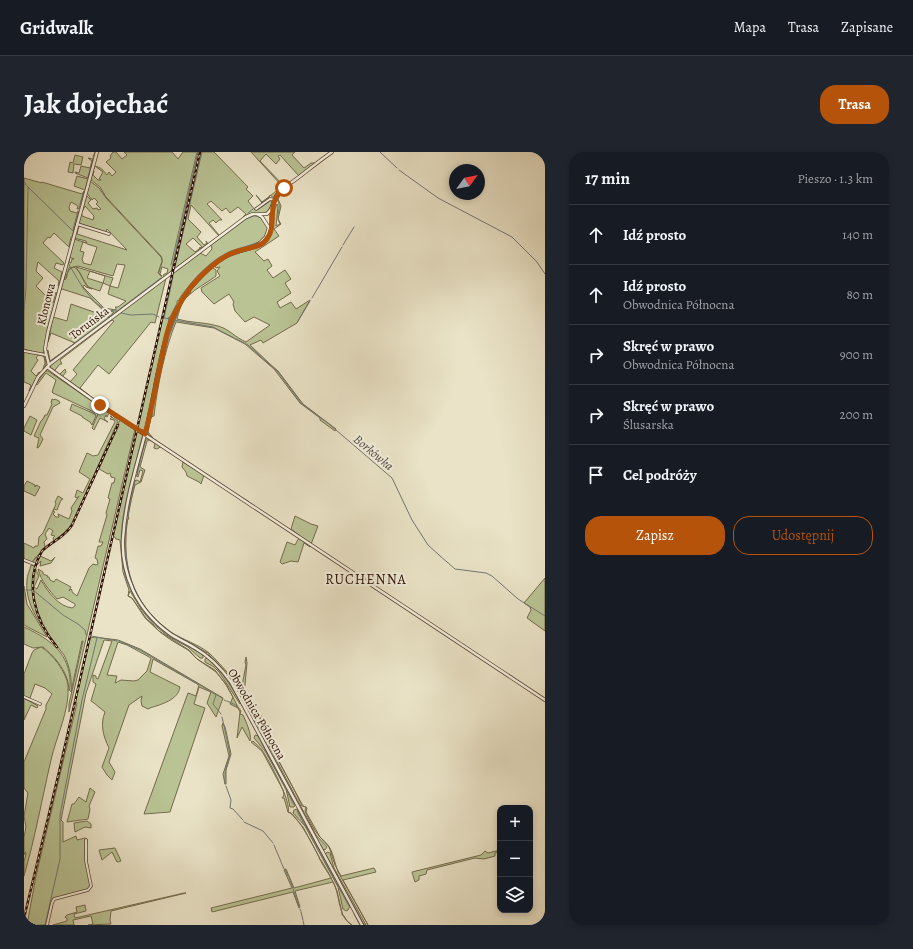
<!DOCTYPE html>
<html lang="pl">
<meta charset="utf-8">
<style>
:root{--surface:#171b24;--page:#20242c;--text:#f1f3f6;--muted:#9ea1a6;--line:#363941;--accent:#b45309}
body{margin:0;font-family:Alegreya,serif;background:var(--page);color:var(--text)}
.controls{position:absolute;right:12px;bottom:12px;display:grid;overflow:hidden;border-radius:8px;box-shadow:0 2px 6px #0003}
.controls button{width:36px;height:36px;display:grid;place-items:center;padding:0;border:0;border-bottom:1px solid var(--line);background:var(--surface);color:var(--text);font:20px sans-serif}
.compass{position:absolute;left:425px;top:12px;width:36px;height:36px;border-radius:50%;background:var(--surface);box-shadow:0 2px 6px #0003;rotate:57deg}
.stop{position:absolute;width:12px;height:12px;margin:-9px;border:3px solid #b45309;border-radius:50%;background:#fff}
.stop.end{background:#b45309;border-color:#fff;box-shadow:0 1px 4px #0008}
.list{margin:0;padding:0;list-style:none}
h2{display:flex;justify-content:space-between;align-items:center;height:52px;margin:0;padding:0 16px;font-size:17px}
h2 small{font-size:13px;font-weight:400;color:var(--muted)}
.list li{display:grid;grid-template-columns:26px 1fr auto;gap:12px;align-items:center;box-sizing:border-box;height:60px;padding:0 16px;border-top:1px solid var(--line)}
.list b{display:block;font-size:15px;white-space:nowrap}
.list p{margin:0;font-size:13px;white-space:nowrap;color:var(--muted)}
.list em{font-size:13px;font-style:normal;color:var(--muted)}
.actions{display:flex;gap:8px;padding:12px 16px}
.actions a{flex:1;padding:9px 0;border:1px solid var(--accent);border-radius:16px;text-align:center;font-size:14px;color:var(--accent)}
.actions .main{background:var(--accent);color:#fff}
.icon{flex:none;width:22px;height:22px;fill:none;stroke:currentColor;stroke-width:2;stroke-linecap:round;stroke-linejoin:round}
.map{position:relative;flex:none;width:521px;height:773px;overflow:hidden;border-radius:16px}
header{display:flex;align-items:center;gap:24px;box-sizing:border-box;height:56px;padding:0 20px;background:var(--surface);border-bottom:1px solid var(--line)}
header strong{font-size:19px}
nav{display:flex;gap:22px;margin-inline-start:auto;font-size:14px}
.intro{display:flex;align-items:center;justify-content:space-between;box-sizing:border-box;height:96px;padding:0 24px}
h1{margin:0;font-size:28px}
.button{padding:10px 18px;border-radius:16px;background:var(--accent);color:#fff;font-size:14px;font-weight:700}
main{display:flex;gap:24px;padding:0 24px}
aside{flex:1;background:var(--surface);border-radius:16px;box-shadow:0 2px 6px #0003}
.map>svg:first-child{display:block}
</style>
<header>
<strong>Gridwalk</strong>
<nav><a>Mapa</a><a>Trasa</a><a>Zapisane</a></nav>
</header>
<div class="intro"><h1>Jak dojechać</h1><a class="button">Trasa</a></div>
<main>
<div class="map">
<svg width="521" height="773" viewBox="0 0 521 773">
<rect width="100%" height="100%" fill="#eae3c7"/>
<filter id="stains"><feTurbulence type="fractalNoise" baseFrequency=".005" numOctaves="4"/><feColorMatrix values="0 0 0 0 .2 0 0 0 0 .09 0 0 0 0 .02 0 0 0 .5 -.17"/></filter>
<radialGradient id="worn" r=".72"><stop offset=".6" stop-color="#630" stop-opacity="0"/><stop offset="1" stop-color="#630" stop-opacity=".3"/></radialGradient>
<g fill="#b9c394" stroke="#746a4c" fill-rule="evenodd">
<path d="M89,0H92L98,7L103,3L100,0H148L154,7L159,0H174L147,120L140,125L139,123L143,121L144,117L138,115L136,122L138,124L135,123C134,116 141,111 137,104L82,45L76,35L66,27L70,19L69,23L74,28H77L75,27L79,20L71,14L70,17V14C77,15 79,18 83,23L85,20L88,24L92,20L82,10L87,6L86,4Z"/>
<path d="M176,0H190L224,35L222,37L229,44L224,49L231,58L245,48L249,50L243,60C235,62 230,58 219,65L222,62L214,55L206,61L202,56L198,59L187,49L183,52L198,68H195L192,71L189,68L185,71L195,83V84L167,53L164,67L177,80L173,85L180,93L183,91L182,89L184,92L176,97L175,96L178,95L169,86L162,92L171,100L175,97V99L149,118Z"/>
<path d="M227,0H271L268,3L280,16L287,11H292L275,24L256,3L254,4L256,7L252,12L242,2L236,9L260,34L255,36L250,46L246,43L244,47L238,51L232,43L238,50C244,45 254,39 257,33Z"/>
<path d="M51,3L59,5L57,13L50,12L49,21L44,20L46,10L49,11Z"/>
<path d="M64,6L69,7L64,26L51,21V20L55,21L57,14L66,16L68,9Z"/>
<path d="M53,24L64,27L61,38L50,34Z"/>
<path d="M0,26L18,31V30L58,42L60,39L55,57H53L54,54L47,50L45,55L46,59L53,61L55,59L48,85H47L45,95L30,81L26,86L24,85L19,91L40,111L39,113L32,111L30,116L38,120L35,134H34L35,129L14,110L12,119L19,126L12,134L29,151L32,140L33,142L23,179L20,200L17,202L0,197Z"/>
<path d="M66,29L75,36L82,46L137,105L138,109L134,121L139,126L27,210H25L22,200L24,198L26,209L51,191L27,181L24,190H23H24C26,181 27,174 29,165L43,169L47,152L84,165L90,160L79,158L66,146L38,137L35,140L39,128L42,127C44,121 43,117 50,115C60,121 57,132 68,137L62,135L60,133L59,135L80,156L92,158V156L91,155H94L102,149L84,142L86,134L79,131L76,139L64,135L52,115L89,126L86,134L94,136L101,113L93,112L89,124L54,114L45,116L42,125L40,127L45,106H46L45,110L47,111L48,107H50L45,105L50,87L62,91L59,90L56,99L60,100L58,108L59,109V111L67,113L73,95L63,92L62,89L50,86L53,74H55L53,82L103,98L83,77L82,80L54,71L57,61L58,62V64L69,68L70,64L61,54L58,60H57L62,43L67,48L64,51L69,57L73,56L74,58L77,57L72,52L74,50L70,46L68,48L63,41ZM66,119L81,124L79,131L63,126Z"/>
<path d="M261,37H262L256,42L254,47L257,54L254,67L257,72L250,77L255,84L231,100L240,109L244,107L248,114L243,118L249,126L261,118L267,127L261,131L267,141L253,150L256,156L267,150L272,157L286,148L273,171L239,191L237,188L226,193L246,212L254,219L279,252L312,277L311,279L296,268V266L276,251L250,217L221,192L190,176L152,170C141,196 133,236 130,264L127,265L124,280L129,286L124,282L123,280L127,265L129,264C127,256 131,242 132,235L134,234L133,230L139,205L142,202L140,200L144,184L150,169H152L151,167L154,159H155C154,153 161,143 167,141L166,138L187,116H189L192,118V124C183,131 172,136 164,144C157,150 155,160 153,167C166,171 181,170 194,174C205,177 212,186 222,190L246,173L230,165L221,170L211,159L209,152L210,150L205,142L190,152L178,140L177,136L196,124L193,119L196,115L192,116L191,114C203,98 229,102 241,90C246,86 246,78 249,73H248L250,67L249,61L253,52L254,54L252,74L256,72C250,62 259,57 253,47Z"/>
<path d="M228,63L235,64L236,66L237,65C239,68 241,71 243,74H242L244,76L241,84L235,90L207,100L185,114L162,139L156,148L153,149V153L147,166L145,165L144,167L146,169L131,230L121,276L120,278H116L113,276L149,121L176,101L182,104L188,97L187,92L224,65Z"/>
<path d="M142,126L131,171L127,170L85,222L74,213L56,236L65,243L64,244L27,218L26,215L28,212ZM88,168L90,169L49,218L53,222L46,230L38,225L42,220L41,217L35,223L31,221V218L36,212H38L36,208Z"/>
<path d="M0,200C11,202 23,200 22,213L19,217L21,211L20,204L14,203L12,206L14,208L7,219L12,224L15,220L16,221L5,239L7,233L0,230Z"/>
<path d="M22,218H23L22,219H24L94,267H93L85,261L83,265L82,263L80,267L84,270L76,266L70,278L68,276L74,262L29,241L28,240L32,228L22,221L13,233L12,232Z"/>
<path d="M28,247L30,248L31,247L35,249L36,251L29,255L16,283L19,287L15,295L13,296L15,286L10,284L17,269L19,267L21,263H23L28,252L27,251Z"/>
<path d="M48,252L71,262L72,264L68,273L66,270L58,265V264L46,258Z"/>
<path d="M6,264L13,268L7,283L0,279V276Z"/>
<path d="M86,264L94,269L47,374C36,390 19,394 8,410L0,407V391L10,396L11,394H14L15,385L19,381L32,352L31,350L34,344L39,347L37,348L33,358L30,357L29,359L31,360L29,362L32,365H35L34,362L45,367L48,359L47,356L55,344L53,346L51,345L53,338L59,341L66,327L55,320L63,301L69,304L74,303L91,270L90,268L86,267L88,265ZM25,376L29,379L27,383L31,384L29,386L30,389L21,395L20,390L23,387L21,382Z"/>
<path d="M96,268L111,277L45,560V552L59,489H58L47,540C48,527 46,515 40,503C24,482 0,457 3,428C3,423 6,418 7,413L10,414L15,424L10,435L13,437L17,428C24,440 34,454 48,456L51,454V452L39,445L33,447C25,438 17,429 14,417L19,420V422L24,424L23,425H25L26,428L30,430L32,427L47,435L45,439L47,437L48,438V440L53,444L65,416L69,412L72,413L74,412L73,407L71,406L74,394H77L79,390H75L83,363L82,361L86,347L84,346L88,331H90L91,326L87,325L86,321L84,322L75,317Z"/>
<path d="M113,278L119,283V285L110,320H109L110,321C102,353 93,385 101,418L100,422L102,423C111,449 126,471 150,486C159,492 171,497 179,503V506H176L164,495L144,484L129,472L117,457L106,439L104,444L108,446L122,466L135,479L165,498L173,507L191,518L203,534L213,553L212,554L214,555L217,559L216,562L219,563C222,570 228,582 226,589L218,575L213,586L216,560L214,556L206,552L209,545L201,531L192,520L173,507L164,498L147,488L136,480L121,466L108,446L104,444L105,438L99,420L96,388L92,387L89,383Z"/>
<path d="M122,287H125L138,294L133,297L130,296L131,291L125,288L123,289L116,315L121,318L117,330L111,333C96,389 94,442 147,480C159,488 174,492 185,501C192,507 199,516 206,523L207,521L212,524L211,528L217,538L222,513L221,510L222,505L223,511L220,543L231,561L232,563H237L236,567C244,577 243,585 248,596C257,615 269,634 278,654L282,655L283,656L282,660L296,685L305,695L311,713L317,724L350,716L352,720L319,728L344,773L314,720C311,712 310,704 306,696C303,691 299,688 295,684C289,677 285,667 281,659L282,655L279,654L250,600L244,581L236,567V563L233,564L230,561L210,528V524L208,523L207,525L229,564L238,574L237,577H234L221,552V549H219C210,532 200,516 185,504V501L181,500C170,494 159,489 149,482C121,463 102,432 100,398C100,387 99,374 105,366L103,363L110,329L113,328L116,330L119,319L116,318L114,325L112,324L113,323L115,310Z"/>
<path d="M159,310L180,323L177,332L175,330L163,324L162,320L158,315Z"/>
<path d="M3,329L11,333V335L12,333L16,335L11,344L0,339V334Z"/>
<path d="M271,364L287,372L294,374L286,395L280,391L274,410L267,409L258,412L256,410L263,390L271,393L276,384L267,377Z"/>
<path d="M14,403L27,409L31,405L27,411L16,414L17,409L13,413L8,411Z"/>
<path d="M521,426V479L503,466L507,458L506,455L500,451Z"/>
<path d="M0,434L3,452L23,485L0,473Z"/>
<path d="M0,475C21,485 40,496 45,520C46,526 47,533 45,539C45,521 32,506 19,495L9,496L0,492Z"/>
<path d="M70,485L94,488L116,497L199,546L192,565L183,551L187,540L175,535L170,552L181,556L146,660L120,662L164,541L172,544L175,533L129,507L126,520L156,535C154,548 138,552 126,556L124,557L118,554L117,549L118,544L105,553L85,610L91,620L88,628L83,623L78,615L85,596C79,584 76,572 81,560L70,551L67,549L72,532L69,530V523L72,524V526L74,527L88,489L80,488L62,541L37,668L39,670V690L52,684L53,688L61,686L63,687L62,702L67,734L65,738L29,747L23,773H3L12,724L53,551L51,550L66,486ZM94,490L103,493L127,506L123,519L114,528L110,529L97,528L91,531L93,524L83,523Z"/>
<path d="M17,495C28,501 43,521 44,534C46,558 32,585 27,608C18,647 11,686 0,724V710L2,701L1,700L0,703V685L2,675L0,664L4,641L0,636V610L22,557V553L28,542L21,536L11,532L6,546L0,544V522L8,501L10,498Z"/>
<path d="M184,506C197,518 208,534 217,551L216,552L195,520L190,515L181,510V507Z"/>
<path d="M0,546L14,554L13,556L7,553L0,568Z"/>
<path d="M199,571L201,575L207,602L202,618V632H201L199,622L205,604L198,574Z"/>
<path d="M238,579L241,580L246,596L292,683L303,695L301,698L298,697L237,583Z"/>
<path d="M231,583L235,584L271,653L270,655H266L262,637L241,599L230,586Z"/>
<path d="M229,589C232,592 236,595 238,598C245,608 268,651 264,660L267,661L279,675L295,705L296,708H297C303,718 309,728 313,739L318,760V763L320,764L323,769L328,773C313,764 317,745 309,730L271,739L276,755L275,756L269,740L188,760L187,756L268,736L260,718L262,717L270,736L307,726C304,720 298,713 296,707C291,697 274,663 264,660L260,646H258L260,643L259,638L238,599L227,590Z"/>
<path d="M66,636L71,640L65,654L66,657L64,667L43,670L48,652H50L55,645L62,650Z"/>
<path d="M273,657L326,754L324,758L322,759L319,757L314,735L281,674L269,661L270,658Z"/>
<path d="M63,669L67,672V676L61,675L51,680L50,671Z"/>
<path d="M91,696L97,709L93,710L88,700L78,708L75,698Z"/>
<path d="M476,698V700L471,701V704L460,707L451,706L403,718L402,722L395,724V728L391,730L388,720L457,703L461,699L464,701Z"/>
<path d="M303,700L306,701L310,716L342,773H340L301,703Z"/>
<path d="M160,741H162L87,759L86,768L87,772L64,773L69,772L67,764L49,768L50,773H29L43,769V766H42L41,765L43,763L53,760L52,755L61,753L62,759L50,762L51,766Z"/>
</g>
<g fill="none" stroke-linecap="round" stroke-linejoin="round">
<g stroke="#717774" stroke-width="1">
<path d="M356,0L373,16"/>
<path d="M69,5L71,0"/>
<path d="M72,8L73,4"/>
<path d="M375,18L414,46L488,85L513,110L521,122"/>
<path d="M64,25L69,7"/>
<path d="M67,26L68,23"/>
<path d="M0,29L2,33"/>
<path d="M3,34L49,79"/>
<path d="M250,45L254,38"/>
<path d="M254,47L257,41L261,37"/>
<path d="M56,52L59,42"/>
<path d="M59,55L61,49"/>
<path d="M233,58L245,50"/>
<path d="M245,58L248,51"/>
<path d="M249,60L251,53"/>
<path d="M224,61L229,57"/>
<path d="M237,66L241,72"/>
<path d="M248,72L250,67L249,62"/>
<path d="M49,78L54,59"/>
<path d="M187,93L222,67L230,64H235"/>
<path d="M319,93L330,75"/>
<path d="M223,98C236,95 247,91 248,76"/>
<path d="M179,99L184,95"/>
<path d="M44,110L46,115"/>
<path d="M147,113L173,0"/>
<path d="M192,113L204,105L218,100"/>
<path d="M151,115L178,0"/>
<path d="M47,116L59,136L70,149"/>
<path d="M156,116L176,101"/>
<path d="M167,138L187,117"/>
<path d="M288,146L318,95"/>
<path d="M155,147C168,128 186,108 207,99C217,95 228,94 237,89"/>
<path d="M71,150L81,158L93,159"/>
<path d="M156,155L163,143"/>
<path d="M0,158L2,136L4,36"/>
<path d="M97,161L107,163L129,162L135,165"/>
<path d="M140,166L149,125"/>
<path d="M140,166L146,167"/>
<path d="M145,167L152,153"/>
<path d="M150,168L189,175L224,193L254,220L277,251L305,272L368,326L388,368L404,393L415,403L431,417L462,421L468,424L494,447L521,464"/>
<path d="M274,169L286,149"/>
<path d="M138,195L145,167"/>
<path d="M141,200L145,184L154,161"/>
<path d="M25,209H27L137,126"/>
<path d="M134,230L140,206"/>
<path d="M128,259L133,236"/>
<path d="M122,271L133,217"/>
<path d="M131,288H132"/>
<path d="M113,323L121,289"/>
<path d="M221,347L226,351"/>
<path d="M104,363L111,329"/>
<path d="M103,369C97,413 109,453 146,480C157,487 170,492 181,500"/>
<path d="M100,418C90,374 108,328 118,285"/>
<path d="M101,424C110,450 126,472 149,486C159,492 169,496 179,503"/>
<path d="M2,438H9L39,463L54,472L61,478L62,483H63"/>
<path d="M67,484L93,489"/>
<path d="M95,489L116,498L174,532"/>
<path d="M185,503C208,523 221,550 234,576"/>
<path d="M184,507C206,526 217,553 231,578"/>
<path d="M176,533L192,543L189,552L197,562"/>
<path d="M193,543L198,546"/>
<path d="M200,548L202,549"/>
<path d="M203,549L214,554"/>
<path d="M198,565L203,587"/>
<path d="M237,582L269,642"/>
<path d="M234,584L270,653"/>
<path d="M201,632V620L206,602L203,588"/>
<path d="M202,634L207,648L206,656L209,657L219,668"/>
<path d="M273,659L325,754"/>
<path d="M220,670L239,679L249,691"/>
<path d="M296,692L299,697"/>
<path d="M250,693L260,717"/>
<path d="M302,703L340,773"/>
<path d="M261,717L264,724"/>
<path d="M265,725L269,736"/>
<path d="M269,737L275,755"/>
<path d="M276,757L277,759"/>
<path d="M277,760L279,768"/>
<path d="M330,762L336,773"/>
<path d="M279,769L280,773"/>
<path d="M21,773L36,707V663L58,548L73,486"/>
</g>
<g stroke="#5d4534" stroke-width="3.5">
<g id="minor">
<path d="M232,57L246,47L251,48"/>
<path d="M53,72L85,82"/>
<path d="M0,199L22,203"/>
<path d="M0,408L10,412"/>
<path d="M0,545L16,552"/>
<path d="M23,773L28,751L30,747L64,738L67,734L62,709V688"/>
</g>
</g>
<g stroke="#5d4534" stroke-width="4">
<g id="tertiary">
<path d="M308,0C295,9 283,19 271,28C266,32 259,35 255,40C252,44 249,50 248,55C246,65 250,77 243,87C236,96 215,98 204,103C188,111 175,125 165,138C137,173 134,228 124,270C115,308 101,347 99,387C98,404 102,422 109,438C117,455 130,470 145,481C153,487 162,490 171,496C185,504 197,516 207,530L338,773"/>
<path d="M233,62L238,65L245,76L242,85L235,92"/>
<path d="M25,213L21,197L24,180L73,0"/>
<path d="M23,215L76,253L521,548"/>
<path d="M0,254L14,225L26,212L222,65L229,62H243L248,56"/>
</g>
</g>
<use href="#minor" stroke="#f1eddb" stroke-width="2"/>
<use href="#tertiary" stroke="#f1eddb" stroke-width="2.5"/>
<g stroke="#2e1003" stroke-width="2.5">
<g id="rail">
<path d="M33,495C10,468 0,430 18,399C28,389 40,386 48,373L94,273"/>
<path d="M0,766L35,620L176,0"/>
</g>
</g>
<use href="#rail" stroke="#f1eddb" stroke-width="1" stroke-dasharray="3" stroke-linecap="butt"/>
</g>
<g fill="none" stroke-linecap="round" stroke-linejoin="round">
<path stroke="#b45309" stroke-width="5" d="M76,253L121,282C128,257 132,231 138,205C141,189 144,173 152,159C160,142 173,126 188,114C196,107 204,102 214,99C223,96 236,96 242,88C255,73 240,52 260,36"/>
</g>
<g text-anchor="middle" stroke-width="4" stroke-linejoin="round" paint-order="stroke">
<g font-size="12" fill="#2e1003" stroke="#f1eddb">
<text transform="translate(22 152) rotate(-76)" y="4">Klonowa</text>
<text transform="translate(65 171) rotate(-37)" y="4">Toruńska</text>
<text transform="translate(233 562) rotate(60)" y="4">Obwodnica Północna</text>
</g>
<g font-size="13" font-style="italic" fill="#554c45" stroke="#f1eddb">
<text transform="translate(350 300) rotate(40)" y="5">Borkówka</text>
</g>
<g font-size="14" letter-spacing="1" fill="#2e1003" stroke="#f1eddb">
<text x="342" y="432">RUCHENNA</text>
</g>
</g>
<rect width="100%" height="100%" filter="url(#stains)"/>
<rect width="100%" height="100%" fill="url(#worn)"/>
</svg>
<div class="controls">
<button>+</button>
<button>−</button>
<button><svg class="icon" aria-label="layers" viewBox="0 0 24 24"><path d="M12 4l9 5-9 5-9-5zM3 14l9 5 9-5"/></svg></button>
</div>
<svg class="compass" viewBox="-18 -18 36 36"><path d="M0-13l5 13h-10z" fill="#e53935"/><path d="M0 13l5-13h-10z" fill="#9ea1a6"/></svg>
<div class="stop" style="left:260px;top:36px"></div>
<div class="stop end" style="left:76px;top:253px"></div>
</div>
<aside>
<h2>17 min<small>Pieszo · 1.3 km</small></h2>
<ul class="list">
<li><svg class="icon" aria-label="ahead" viewBox="0 0 24 24"><path d="M12 20V5M6 11l6-6 6 6"/></svg><div><b>Idź prosto</b></div><em>140 m</em></li>
<li><svg class="icon" aria-label="ahead" viewBox="0 0 24 24"><path d="M12 20V5M6 11l6-6 6 6"/></svg><div><b>Idź prosto</b><p>Obwodnica Północna</p></div><em>80 m</em></li>
<li><svg class="icon" aria-label="right" viewBox="0 0 24 24"><path d="M7 20v-9h11M14 6l5 5-5 5"/></svg><div><b>Skręć w prawo</b><p>Obwodnica Północna</p></div><em>900 m</em></li>
<li><svg class="icon" aria-label="right" viewBox="0 0 24 24"><path d="M7 20v-9h11M14 6l5 5-5 5"/></svg><div><b>Skręć w prawo</b><p>Ślusarska</p></div><em>200 m</em></li>
<li><svg class="icon" aria-label="arrive" viewBox="0 0 24 24"><path d="M6 21V4h12l-3 4 3 4H6"/></svg><div><b>Cel podróży</b></div></li>
</ul>
<div class="actions"><a class="main">Zapisz</a><a>Udostępnij</a></div>
</aside>
</main>
